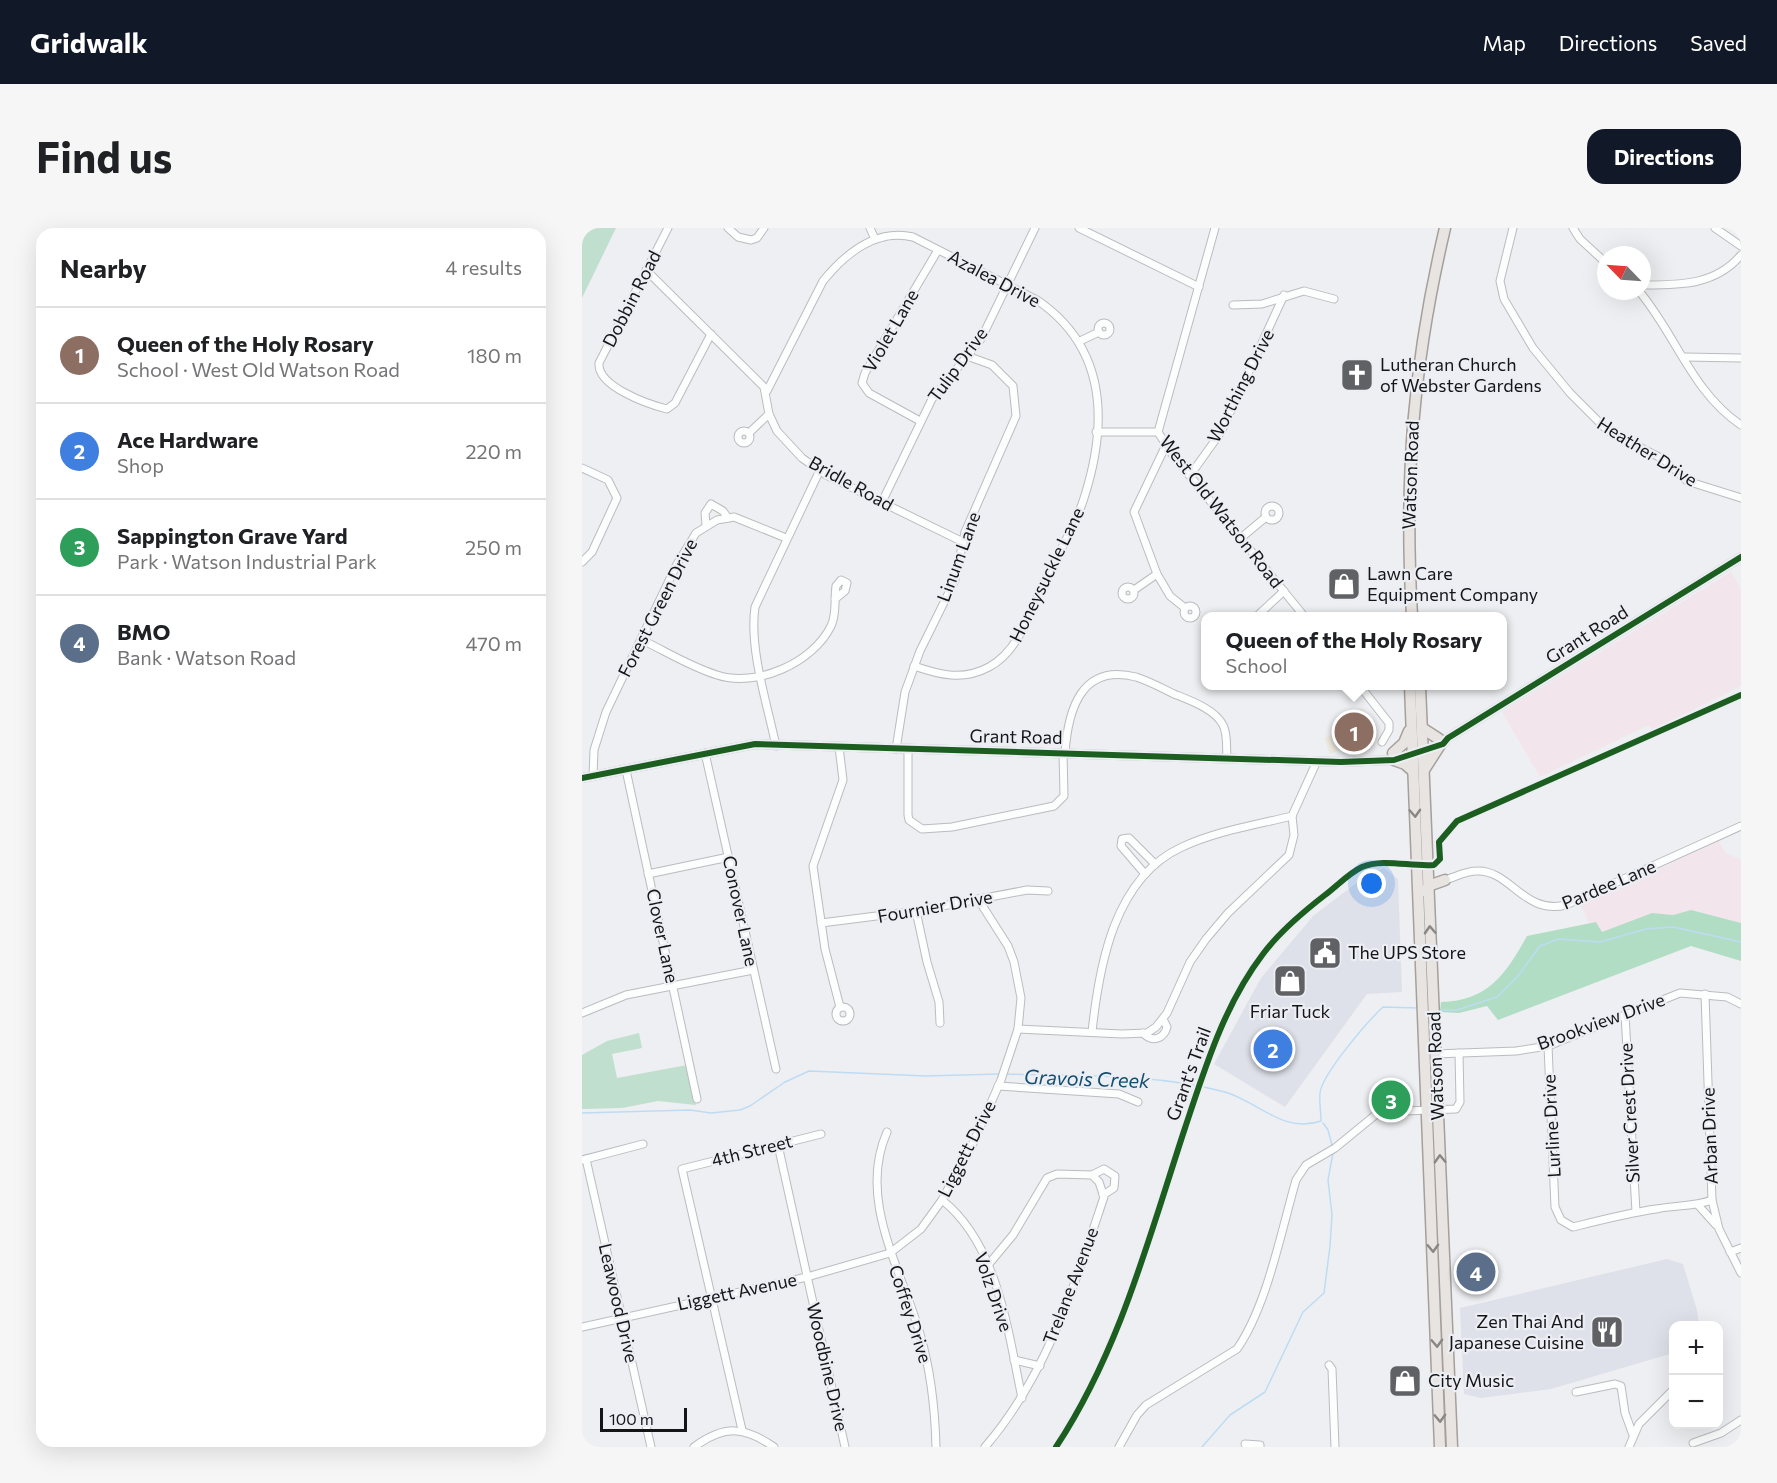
<!DOCTYPE html>
<meta charset="utf-8">
<style>
:root{--surface:#fff;--page:#f6f6f6;--text:#202124;--muted:#757577;--line:#e0e0e0;--accent:#111827}
body{margin:0;font-family:Commissioner,sans-serif;background:var(--page);color:var(--text)}
.controls{position:absolute;right:18px;bottom:18px;display:grid;overflow:hidden;border-radius:12px;box-shadow:0 6px 24px #0002}
.controls button{width:54px;height:54px;display:grid;place-items:center;padding:0;border:0;border-bottom:2px solid var(--line);background:var(--surface);color:var(--text);font:30px sans-serif}
.compass{position:absolute;left:1015px;top:18px;width:54px;height:54px;border-radius:50%;background:var(--surface);box-shadow:0 6px 24px #0002;rotate:295deg}
.scale{position:absolute;left:18px;bottom:15px;width:87px;box-sizing:border-box;padding-left:6px;border:3px solid #141517;border-top:0;font-size:16px;line-height:21px;white-space:nowrap;color:#141517;-webkit-text-stroke:4px #eceef4;paint-order:stroke}
.you{position:absolute;left:790px;top:656px;width:21px;height:21px;margin:-15px;border:4px solid #fff;border-radius:50%;background:#1a73e8;box-shadow:0 0 0 9px #1a73e833}
.badge{display:grid;place-items:center;width:39px;height:39px;border-radius:50%;background:var(--accent);color:#fff;font-size:20px;font-weight:700}
.pin{position:absolute;translate:-50% -50%;border:3px solid #fff;box-shadow:0 2px 6px #0006}
.popup{position:absolute;left:619px;top:384px;width:306px;height:78px;box-sizing:border-box;display:grid;place-content:center;border-radius:12px;background:var(--surface);filter:drop-shadow(0 2px 4px #0005);font-size:20px;white-space:nowrap;color:var(--muted)}
.popup b{font-size:22px;color:var(--text)}
.popup::after{content:'';position:absolute;left:50%;top:100%;margin-left:-12px;border:12px solid transparent;border-top-color:var(--surface)}
.list{margin:0;padding:0;list-style:none}
h2{display:flex;justify-content:space-between;align-items:center;height:78px;margin:0;padding:0 24px;font-size:26px}
h2 small{font-size:20px;font-weight:400;color:var(--muted)}
.list li{display:grid;grid-template-columns:39px 1fr auto;gap:18px;align-items:center;box-sizing:border-box;height:96px;padding:0 24px;border-top:2px solid var(--line)}
.list b{display:block;font-size:22px;white-space:nowrap}
.list p{margin:0;font-size:20px;white-space:nowrap;color:var(--muted)}
.list em{font-size:20px;font-style:normal;color:var(--muted)}
.map{position:relative;flex:none;width:1159px;height:1219px;overflow:hidden;border-radius:18px}
header{display:flex;align-items:center;gap:36px;box-sizing:border-box;height:84px;padding:0 30px;background:var(--accent);color:#fff}
header strong{font-size:28px}
nav{display:flex;gap:33px;margin-inline-start:auto;font-size:21px}
.intro{display:flex;align-items:center;justify-content:space-between;box-sizing:border-box;height:144px;padding:0 36px}
h1{margin:0;font-size:42px}
.button{padding:15px 27px;border-radius:18px;background:var(--accent);color:#fff;font-size:21px;font-weight:700}
main{display:flex;gap:36px;padding:0 36px}
aside{flex:1;background:var(--surface);border-radius:18px;box-shadow:0 6px 24px #0002}
.map>svg:first-child{display:block}
</style>
<header>
<strong>Gridwalk</strong>
<nav><a>Map</a><a>Directions</a><a>Saved</a></nav>
</header>
<div class="intro"><h1>Find us</h1><a class="button">Directions</a></div>
<main>
<aside>
<h2>Nearby<small>4 results</small></h2>
<ul class="list">
<li><span class="badge" style="background:#8d6e63">1</span><div><b>Queen of the Holy Rosary</b><p>School · West Old Watson Road</p></div><em>180 m</em></li>
<li><span class="badge" style="background:#3f7fe0">2</span><div><b>Ace Hardware</b><p>Shop</p></div><em>220 m</em></li>
<li><span class="badge" style="background:#2e9e5b">3</span><div><b>Sappington Grave Yard</b><p>Park · Watson Industrial Park</p></div><em>250 m</em></li>
<li><span class="badge" style="background:#5c6f8a">4</span><div><b>BMO</b><p>Bank · Watson Road</p></div><em>470 m</em></li>
</ul>
</aside>
<div class="map">
<svg width="1159" height="1219" viewBox="0 0 1159 1219">
<rect width="100%" height="100%" fill="#eeeff2"/>
<g fill="#dee1e9">
<path d="M802,640L816,651L820,764L785,766L703,879L632,836L679,750L731,688L785,647Z"/>
<path d="M1085,1031L1101,1036L1115,1082L1117,1097L1092,1098L1091,1125L969,1161L899,1170L882,1166L878,1080Z"/>
</g>
<g fill="#f2e5ec">
<path d="M1149,344L1159,361V458L1070,502L1067,497L958,549L920,484Z"/>
<path d="M1137,613L1143,625L1159,632V695L1109,682L1091,687L1070,685L1020,704L1014,694L1007,695L999,677Z"/>
</g>
<path fill="#ede9de" d="M781,480L789,498L784,502V508L781,513L748,526L742,510L774,498L770,484Z"/>
<g fill="#c1dfce">
<path d="M0,0H34L0,70Z"/>
<path d="M57,805L60,820L30,826L35,850L105,837L114,877L76,873L40,880L0,881V827L25,813Z"/>
</g>
<path fill="#b1ddc4" d="M1109,682L1159,695V733L1109,718L916,792L905,778L877,785L858,784L859,774C906,773 924,746 945,708L1014,694L1020,704L1070,685L1091,687Z"/>
<g fill="none" stroke-linecap="round" stroke-linejoin="round">
<g stroke="#bddcf3" stroke-width="1.5">
<path d="M856,782H875L915,769L936,748L958,718L977,711L1018,714L1064,701L1091,699L1159,714"/>
<path d="M424,846C497,848 572,845 643,864C677,874 701,906 739,893C739,884 737,874 738,865C740,846 786,793 801,779L836,780"/>
<path d="M0,885L108,882L129,885L158,882L168,878L203,854L227,843L344,848L416,846"/>
<path d="M741,895L746,902L750,917"/>
<path d="M620,1219L648,1187L683,1164L721,1084L742,1065L748,1018L750,987L746,952L751,925"/>
</g>
<g stroke="#bbbcbf" stroke-width="9">
<g id="minor">
<path d="M86,0L17,135C15,158 65,176 85,181L93,175L129,106"/>
<path d="M146,0L156,9L169,12L175,10L182,0"/>
<path d="M288,0L292,9"/>
<path d="M497,0L617,59"/>
<path d="M633,0L576,204L590,226L722,388"/>
<path d="M931,0L918,53L922,71L951,120L988,165L1026,203L1081,231L1105,253L1159,270"/>
<path d="M991,0L998,11L1024,35"/>
<path d="M1133,0L1159,18"/>
<path d="M64,42L182,159L187,186L195,203L220,230L244,247L381,314"/>
<path d="M1060,57C1096,57 1133,58 1159,27"/>
<path d="M1057,63C1094,107 1110,164 1159,197"/>
<path d="M651,77L680,76L722,63L752,71"/>
<circle cx="522" cy="101" r="6"/>
<path d="M498,113L517,104"/>
<path d="M1102,129L1159,130"/>
<path d="M185,163L241,53C263,26 293,0 331,9L455,72C524,119 526,193 503,267C494,297 476,326 462,354C448,384 437,423 407,439C381,453 358,447 332,438"/>
<path d="M338,193L287,165L280,155L283,145L356,22"/>
<circle cx="162" cy="209" r="6"/>
<path d="M514,204H576"/>
<path d="M167,205L187,186"/>
<path d="M584,217L552,284L575,346L588,368L603,380"/>
<path d="M0,240L26,252L35,270L10,324L0,334"/>
<path d="M609,246L639,204L702,67"/>
<path d="M300,274L350,171L399,111L453,0"/>
<circle cx="690" cy="285" r="7"/>
<path d="M124,297L123,285L129,276L141,283L146,290"/>
<path d="M660,309L684,289"/>
<circle cx="546" cy="365" r="6"/>
<path d="M552,362L575,346"/>
<circle cx="608" cy="384" r="6"/>
<path d="M675,388L702,363"/>
<path d="M60,412C85,424 109,439 135,447C174,460 231,435 249,398C255,386 252,371 254,358L259,352L265,355L263,363L253,371"/>
<path d="M778,458L807,495V502L800,514"/>
<path d="M194,518C185,475 167,421 173,379L238,242"/>
<path d="M257,519L261,552L231,638L243,721L258,779"/>
<path d="M314,521L323,464L338,423L373,352L383,304L434,188L431,158L410,137L385,128"/>
<path d="M326,522V587L327,592L340,601L370,599L472,578L482,568L481,524"/>
<path d="M123,525L194,841"/>
<path d="M483,525C486,482 499,435 554,449C567,453 580,460 592,466C607,472 633,481 641,497C646,507 644,519 645,529"/>
<path d="M44,542L115,871"/>
<path d="M11,548L12,522L24,484L95,336L114,305L135,292L152,289L204,310"/>
<path d="M66,646L147,629"/>
<path d="M563,646L539,618L540,611L547,610L573,636"/>
<path d="M863,652C873,649 884,643 895,643C929,642 941,687 984,677L1159,598"/>
<path d="M334,683L345,734L357,774L358,795"/>
<path d="M239,695L334,683L445,662L466,663"/>
<path d="M1123,766L1130,972L1137,1001L1159,1045"/>
<circle cx="261" cy="786" r="7"/>
<path d="M0,785L44,767L171,742"/>
<path d="M1043,786L1054,984"/>
<path d="M436,801L540,806L565,805L574,799L585,785L608,734L624,711L646,685L707,627L712,607L710,588"/>
<path d="M510,804C517,738 532,650 600,619C634,603 673,597 710,588L735,533"/>
<path d="M561,805C570,815 582,811 585,799L581,791"/>
<path d="M966,818L973,979L979,992L991,999C1019,992 1046,985 1074,981C1093,977 1112,979 1130,972"/>
<path d="M853,826L934,823L966,818L1098,765L1145,769L1159,776"/>
<path d="M416,858L537,866L556,874"/>
<path d="M305,904C275,972 320,1042 338,1106C349,1143 353,1181 354,1219"/>
<path d="M196,917L263,1219"/>
<path d="M4,931L69,1219"/>
<path d="M0,932L61,916"/>
<path d="M510,947L522,941L533,948L532,960L521,967"/>
<path d="M360,972C416,1016 426,1104 440,1170"/>
<path d="M1116,977L1134,997"/>
<path d="M1148,1024L1159,1020"/>
<path d="M0,1099L225,1049L308,1025L339,1001L360,972L392,913L419,852L436,801L439,770L432,734L426,718L396,671"/>
<path d="M432,1132L458,1138"/>
<path d="M747,1137L750,1141L753,1219"/>
<path d="M994,1164L1033,1156L1039,1158L1043,1185L1051,1207"/>
<path d="M160,1202L100,941L239,906"/>
<path d="M1111,1215L1139,1205L1159,1192"/>
<path d="M663,1216L678,1217V1219"/>
<path d="M112,1219C142,1197 162,1198 192,1219"/>
<path d="M403,1219C465,1147 492,1058 522,969L517,954L510,947L475,946L465,950L431,1007L406,1037"/>
<path d="M537,1219L555,1187L564,1177L655,1121C685,1078 699,1004 714,952L724,937L753,920L797,884L874,881L878,874L877,825"/>
<path d="M1047,1219L1057,1196L1092,1161"/>
</g>
</g>
<g stroke="#bbbcbf" stroke-width="10">
<path id="tertiary" d="M0,550L173,516L759,534L812,532L861,516L866,510L1159,329"/>
</g>
<g stroke="#a69f9a" stroke-width="13">
<g id="primary">
<path d="M830,388C822,249 831,136 863,0"/>
<path d="M828,458L858,1219"/>
<path d="M838,458L870,1219"/>
<path d="M840,500L857,511"/>
<path d="M811,525L822,515L827,503"/>
<path d="M812,532L823,536L831,543"/>
<path d="M842,542L858,517"/>
<path d="M842,663L849,657L863,652"/>
</g>
</g>
<use href="#minor" stroke="#fcfdfd" stroke-width="7"/>
<use href="#tertiary" stroke="#fcfdfd" stroke-width="8"/>
<use href="#primary" stroke="#e8e4e1" stroke-width="10"/>
<g stroke="#eceef4" stroke-width="10">
<g id="cycleway">
<path d="M0,550L173,516L759,534L812,532L861,516L866,510L1159,329"/>
<path d="M474,1219C538,1122 567,1009 603,900C623,840 642,777 681,726C698,703 721,684 743,667C755,658 767,645 780,639C802,630 828,639 852,637L858,631L857,614L875,593L1159,467"/>
</g>
</g>
<use href="#cycleway" stroke="#1b5e20" stroke-width="6"/>
</g>
<defs><path id="oneway-chevron" d="M-2-3.5L2.5 0L-2 3.5" fill="none" stroke-width="1.6" stroke-linecap="round" stroke-linejoin="round" transform="scale(1.5)"/></defs>
<g stroke="#898786">
<use href="#oneway-chevron" transform="translate(833 585) rotate(87)"/>
<use href="#oneway-chevron" transform="translate(848 702) rotate(-93)"/>
<use href="#oneway-chevron" transform="translate(858 931) rotate(-92)"/>
<use href="#oneway-chevron" transform="translate(851 1020) rotate(88)"/>
<use href="#oneway-chevron" transform="translate(855 1115) rotate(88)"/>
<use href="#oneway-chevron" transform="translate(858 1190) rotate(88)"/>
</g>
<defs>
<g id="church-square" transform="scale(1.725)"><rect x="-9" y="-9" width="18" height="18" rx="4" fill="#606164" stroke="#eceef4"/><path d="M-1.2-6h2.4v3.5h3.3v2.4h-3.3V6h-2.4V-.1h-3.3v-2.4h3.3Z" fill="#fff"/></g>
<g id="shop-square" transform="scale(1.725)"><rect x="-9" y="-9" width="18" height="18" rx="4" fill="#606164" stroke="#eceef4"/><path d="M-5-2.5h2.3a2.7 3.5 0 0 1 5.4 0H5L5.5 6h-11ZM-1.5-2.5h3a1.5 2.3 0 0 0-3 0Z" fill="#fff"/></g>
<g id="civic-square" transform="scale(1.725)"><rect x="-9" y="-9" width="18" height="18" rx="4" fill="#606164" stroke="#eceef4"/><path d="M-.6-6.5H3V-4.5H.6V-3L4-1V1h2V6H-6V1h2V-1L-.6-3ZM-1.2 2.5V6h2.4V2.5Z" fill="#fff"/></g>
<g id="restaurant-square" transform="scale(1.725)"><rect x="-9" y="-9" width="18" height="18" rx="4" fill="#606164" stroke="#eceef4"/><path d="M-5-6h1v4h1v-4h1v4h1v-4h1v5L-1.5 .5V6h-2V.5L-5-1ZM5-6V6H3V1.5H1.5Q1.5-4 5-6Z" fill="#fff"/></g>
</defs>
<g fill-rule="evenodd">
<use href="#church-square" x="775" y="147"/>
<use href="#shop-square" x="762" y="356"/>
<use href="#civic-square" x="743" y="725"/>
<use href="#shop-square" x="708" y="753"/>
<use href="#restaurant-square" x="1025" y="1104"/>
<use href="#shop-square" x="823" y="1153"/>
</g>
<g text-anchor="middle" stroke-width="4.5" stroke-linejoin="round" paint-order="stroke">
<g font-size="18" fill="#141517" stroke="#eceef4">
<text transform="translate(412 51) rotate(28)" y="6">Azalea Drive</text>
<text transform="translate(50 71) rotate(-63)" y="6">Dobbin Road</text>
<text transform="translate(309 103) rotate(-60)" y="6">Violet Lane</text>
<text transform="translate(376 137) rotate(-54)" y="6">Tulip Drive</text>
<text transform="translate(659 158) rotate(-63)" y="6">Worthing Drive</text>
<text transform="translate(1065 224) rotate(32)" y="6">Heather Drive</text>
<text transform="translate(829 247) rotate(-88)" y="6">Watson Road</text>
<text transform="translate(269 256) rotate(29)" y="6">Bridle Road</text>
<text transform="translate(639 284) rotate(52)" y="6">West Old Watson Road</text>
<text transform="translate(377 329) rotate(-70)" y="6">Linum Lane</text>
<text transform="translate(465 347) rotate(-64)" y="6">Honeysuckle Lane</text>
<text transform="translate(76 380) rotate(-63)" y="6">Forest Green Drive</text>
<text transform="translate(1005 407) rotate(-32)" y="6">Grant Road</text>
<text transform="translate(434 509) rotate(1)" y="6">Grant Road</text>
<text transform="translate(1027 657) rotate(-23)" y="6">Pardee Lane</text>
<text transform="translate(353 679) rotate(-10)" y="6">Fournier Drive</text>
<text transform="translate(158 683) rotate(78)" y="6">Conover Lane</text>
<text transform="translate(80 708) rotate(78)" y="6">Clover Lane</text>
<text transform="translate(1019 794) rotate(-20)" y="6">Brookview Drive</text>
<text transform="translate(854 838) rotate(-92)" y="6">Watson Road</text>
<text transform="translate(607 846) rotate(-70)" y="6">Grant's Trail</text>
<text transform="translate(1048 885) rotate(-93)" y="6">Silver Crest Drive</text>
<text transform="translate(970 898) rotate(-93)" y="6">Lurline Drive</text>
<text transform="translate(1128 908) rotate(-92)" y="6">Arban Drive</text>
<text transform="translate(385 921) rotate(-63)" y="6">Liggett Drive</text>
<text transform="translate(170 923) rotate(-14)" y="6">4th Street</text>
<text transform="translate(489 1058) rotate(-69)" y="6">Trelane Avenue</text>
<text transform="translate(155 1064) rotate(-12)" y="6">Liggett Avenue</text>
<text transform="translate(411 1064) rotate(71)" y="6">Volz Drive</text>
<text transform="translate(36 1075) rotate(77)" y="6">Leawood Drive</text>
<text transform="translate(328 1086) rotate(72)" y="6">Coffey Drive</text>
<text transform="translate(245 1139) rotate(77)" y="6">Woodbine Drive</text>
</g>
<g font-size="18" fill="#141517" stroke="#eceef4" text-anchor="start">
<text x="798" y="143">Lutheran Church<tspan x="798" dy="21">of Webster Gardens</tspan></text>
<text x="785" y="352">Lawn Care<tspan x="785" dy="21">Equipment Company</tspan></text>
<text x="766" y="731">The UPS Store</text>
<text x="708" y="790" text-anchor="middle">Friar Tuck</text>
<text x="1002" y="1100" text-anchor="end">Zen Thai And<tspan x="1002" dy="21">Japanese Cuisine</tspan></text>
<text x="846" y="1159">City Music</text>
</g>
<g font-size="20" font-style="italic" fill="#124e6f" stroke="#eceef4">
<text transform="translate(505 851) rotate(2)" y="7">Gravois Creek</text>
</g>
</g>
</svg>
<div class="controls">
<button>+</button>
<button>−</button>
</div>
<svg class="compass" viewBox="-18 -18 36 36"><path d="M0-13l5 13h-10z" fill="#e53935"/><path d="M0 13l5-13h-10z" fill="#757577"/></svg>
<div class="scale">100 m</div>
<div class="you"></div>
<div class="pin badge" style="left:772px;top:504px;background:#8d6e63">1</div>
<div class="popup"><b>Queen of the Holy Rosary</b>School</div>
<div class="pin badge" style="left:691px;top:821px;background:#3f7fe0">2</div>
<div class="pin badge" style="left:809px;top:872px;background:#2e9e5b">3</div>
<div class="pin badge" style="left:894px;top:1044px;background:#5c6f8a">4</div>
</div>
</main>
